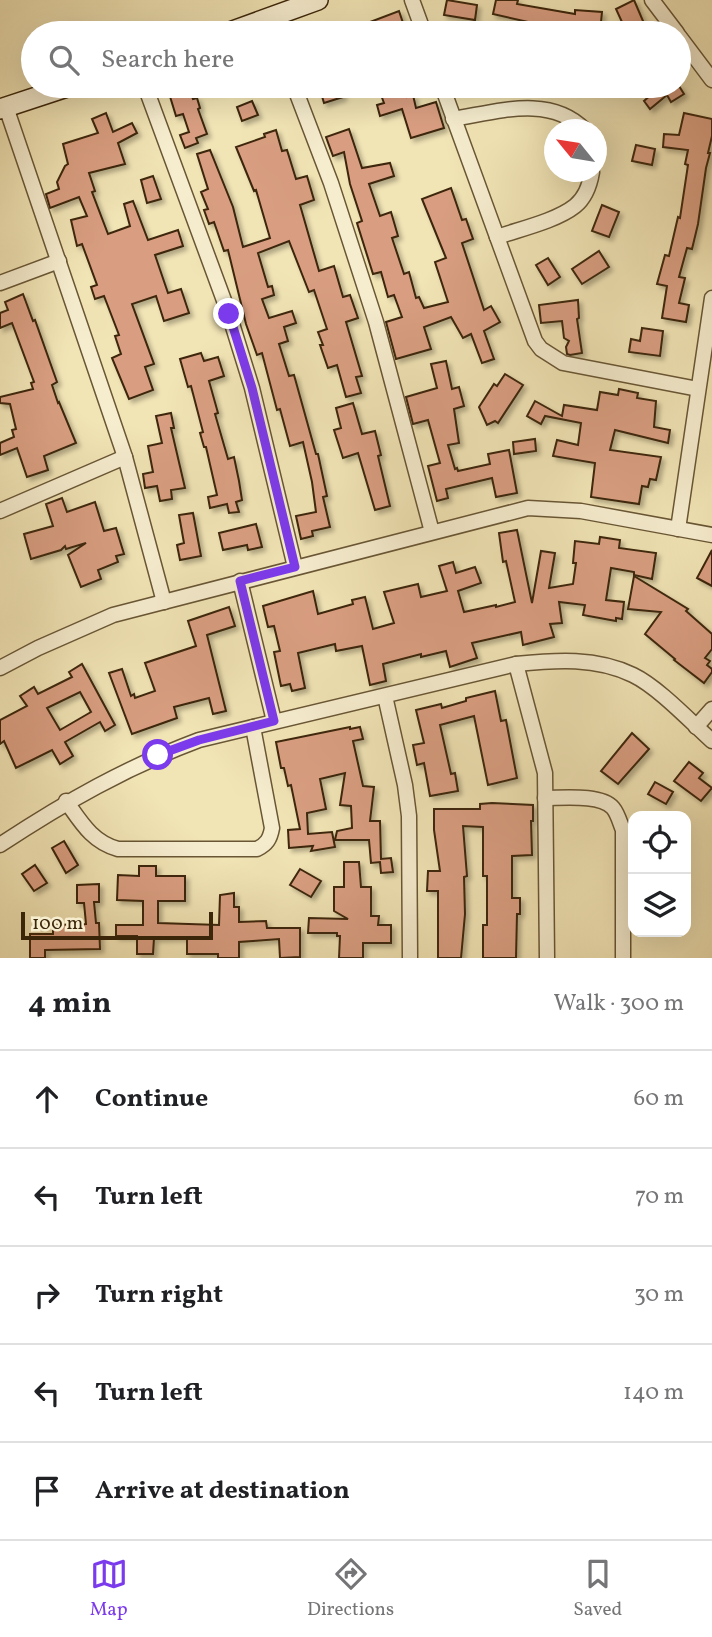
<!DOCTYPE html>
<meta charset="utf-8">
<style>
:root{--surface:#fff;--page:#f6f6f6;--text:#202124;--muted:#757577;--line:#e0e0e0;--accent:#7c3aed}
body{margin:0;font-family:Vollkorn,serif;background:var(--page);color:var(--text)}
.controls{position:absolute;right:21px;bottom:21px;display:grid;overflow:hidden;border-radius:14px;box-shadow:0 7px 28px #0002}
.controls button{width:63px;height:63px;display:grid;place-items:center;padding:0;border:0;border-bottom:2px solid var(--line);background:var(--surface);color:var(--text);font:35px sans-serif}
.compass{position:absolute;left:544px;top:119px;width:63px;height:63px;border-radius:50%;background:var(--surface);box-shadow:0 7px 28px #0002;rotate:300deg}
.scale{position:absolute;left:21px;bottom:18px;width:192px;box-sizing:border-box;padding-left:7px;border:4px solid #3c260a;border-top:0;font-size:19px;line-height:24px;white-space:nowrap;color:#3c260a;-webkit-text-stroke:5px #f6edcf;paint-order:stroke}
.stop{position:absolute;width:21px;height:21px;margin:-16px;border:5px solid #7c3aed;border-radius:50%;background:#fff}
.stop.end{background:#7c3aed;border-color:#fff;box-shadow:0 2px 7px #0008}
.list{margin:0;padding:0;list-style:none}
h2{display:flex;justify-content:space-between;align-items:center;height:91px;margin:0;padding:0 28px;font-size:30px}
h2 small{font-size:23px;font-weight:400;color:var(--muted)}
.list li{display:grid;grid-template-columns:46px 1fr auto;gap:21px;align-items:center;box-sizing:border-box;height:98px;padding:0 28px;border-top:2px solid var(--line)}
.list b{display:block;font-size:26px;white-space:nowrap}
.list em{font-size:23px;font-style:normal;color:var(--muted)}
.icon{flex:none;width:38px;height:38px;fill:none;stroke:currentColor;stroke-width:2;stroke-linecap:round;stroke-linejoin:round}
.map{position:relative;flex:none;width:712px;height:958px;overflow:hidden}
.search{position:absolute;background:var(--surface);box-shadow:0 7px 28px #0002;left:21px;right:21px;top:21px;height:77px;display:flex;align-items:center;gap:18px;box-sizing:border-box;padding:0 24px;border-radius:38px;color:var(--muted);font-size:26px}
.sheet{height:581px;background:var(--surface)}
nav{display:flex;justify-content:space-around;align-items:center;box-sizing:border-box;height:98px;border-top:2px solid var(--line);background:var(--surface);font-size:19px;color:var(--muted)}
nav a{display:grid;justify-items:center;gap:4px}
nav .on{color:var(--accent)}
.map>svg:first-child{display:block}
</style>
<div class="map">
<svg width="712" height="958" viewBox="0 0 712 958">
<defs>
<filter id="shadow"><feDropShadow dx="3.5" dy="3.5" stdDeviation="2" flood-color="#0004"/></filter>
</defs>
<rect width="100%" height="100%" fill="#f1e4b5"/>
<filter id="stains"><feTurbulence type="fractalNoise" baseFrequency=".00286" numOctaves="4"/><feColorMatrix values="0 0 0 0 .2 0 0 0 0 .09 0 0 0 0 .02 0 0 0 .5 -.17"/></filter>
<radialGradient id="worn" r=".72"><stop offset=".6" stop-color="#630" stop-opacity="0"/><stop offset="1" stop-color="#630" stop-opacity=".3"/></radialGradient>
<g fill="#d99e81" stroke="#3c260a" stroke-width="2" fill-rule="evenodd" filter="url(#shadow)">
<path d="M447,0L477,5L475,20L444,15Z"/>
<path d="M496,0H518L517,4L575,14V10L602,12L600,32L565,29L564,33L536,27L537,24L493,14Z"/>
<path d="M634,0L646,28L635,33H627L616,9Z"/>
<path d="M399,11L403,23L398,25L401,33H341Z"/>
<path d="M181,86H188L193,99L197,98L200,108L198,109L207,134L196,138L198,143L185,148L180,135L189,132L183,114L176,116L168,90Z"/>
<path d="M319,86H340L343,97L324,103Z"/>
<path d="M661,86H679L684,94L671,102L667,95L650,109L644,101Z"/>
<path d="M405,88L407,97L413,95L416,108L436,102L444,128L411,138L402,109L380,116L377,105L384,103L381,95Z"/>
<path d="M252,101L258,115L242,121L237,107Z"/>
<path d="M106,113L113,132L132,123L137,133L118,143L125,164L89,173L95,191L92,192L108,234L130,226L124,204L133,201L148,240L178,230L183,246L155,255L168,293L181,289L189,313L164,321L156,296L132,304L154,364L145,367L153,390L129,399L112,358L121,354L115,336L119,335L104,296L95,299L91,287L97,285L82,244L77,246L71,220L87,216L79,197L50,208L46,194L59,189L57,182L65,166L68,164L63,144L98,133L92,119Z"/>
<path d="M684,113L712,119V136L708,153H710L706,168L698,224L692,249L687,248L679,277L685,278L679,303L689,305L686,322L662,318L667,286L657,284L665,255L669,256L678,217L680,218L688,165L685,164L688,150L663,147L664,134L679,135Z"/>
<path d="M349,129L362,168L390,163L394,176L369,184L380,216L391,212L398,236L392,238L404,274L409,272L416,298L419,297L424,308L448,302L435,262L446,258L422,199L451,188L462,220L466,219L473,239L462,243L484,310L491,306L500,322L484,331L494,359L482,363L471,334L463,338L451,317L424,327L431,349L396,359L386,322L402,317L394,295L388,297L381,272L373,274L357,223L362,221L350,184L344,152L333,156L326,137Z"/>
<path d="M276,130L282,151L287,150L296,179L307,176L314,200L300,205L319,271L334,266L343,297L350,295L358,318L346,322L362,376L356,377L361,393L346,397L337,365L328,368L320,345H323L318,332L327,329L314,290L309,292L289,241L258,253L268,287L272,286L274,295L262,299L269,318L292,311L296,323L284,327L288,341L279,344L289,376L294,375L316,454H318L327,496L323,497L330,527L312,531L313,536L301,539L296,516L316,512L312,482L303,442L290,446L280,409L277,410L262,353L257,355L246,324L228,250L224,251L214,222L209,224L204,210L208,209L201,192L208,189L197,154L210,150L233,207L243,247L270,238L256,190L254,191L236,147L265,137L264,134Z"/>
<path d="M636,145L655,149L652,165L632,161Z"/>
<path d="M153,176L161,199L147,203L141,180Z"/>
<path d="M602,205L619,212L609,237L592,231Z"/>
<path d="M599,251L609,267L582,284L572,269Z"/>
<path d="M548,258L560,277L548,285L536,265Z"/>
<path d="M23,294L33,321L35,320L57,382L52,385L58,403L59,402L76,443L44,456L48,470L27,477L17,448L0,455V443L14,437L12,430L16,429L10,404L0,403V397L33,389L31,383L34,382L12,323L0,328V313L8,310L5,302Z"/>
<path d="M578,300L579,318L577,319L582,353L570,355L567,354L566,347L569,341L564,338L562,321L541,323L539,305Z"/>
<path d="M642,328L663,331L660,356L629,352L631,339L640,341Z"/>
<path d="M201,353L204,361L218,357L224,376L209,381L218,413L215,414L228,459L234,457L239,481L242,500L236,502L239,512L229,513L227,504L210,508L208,497L217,495L206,447H204L200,433L203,432L191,386L188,387L180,359Z"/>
<path d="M446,361L452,389L459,387L464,406L454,409L459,443L448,445L455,469L457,468L458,471L490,464L488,454L509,450L517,493L496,497L492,478L446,489L448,498L437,501L428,466L440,463L428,420L413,424L406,397L437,388L431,364Z"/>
<path d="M505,374L523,385L498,423L495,421L487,425L479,407L494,384L497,386Z"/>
<path d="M619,389L638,393L637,398L656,401L654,427L670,430L668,443L615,430L610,450L661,457L656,480L650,479L648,487L642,486L639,504L591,497L595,463L553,456L557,440L578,445L581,423L545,416L541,424L527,416L535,401L562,416L564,405L597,410L600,392L618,395Z"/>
<path d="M353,403L362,434L375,431L381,455L378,456L390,506L375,510L358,453L343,458L334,430L341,428L336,408Z"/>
<path d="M171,413L174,428H171L185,488L171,490L172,499L160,501L157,486L145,488L143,474L153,472L148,446L162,443L156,416Z"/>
<path d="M535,439L536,451L514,454L513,442Z"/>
<path d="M62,498L67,512L95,502L104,531L116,528L124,554L116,556L118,562L98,570L101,579L81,587L68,555L86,543L66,549L65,546L61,550L31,559L24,534L53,526L46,504Z"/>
<path d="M193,513L201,556L180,560L177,545L184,543L179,515Z"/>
<path d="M256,524L262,547L248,550L247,545L223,550L219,533Z"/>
<path d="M517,530L532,603L541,551L555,553L549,588L573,584L576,563H573L575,541L599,544L600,537L620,540L619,548L656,553L652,579L634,575V572L611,568L606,600L624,602L622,619L616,618V621L583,615L585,605L559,602L562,623L550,624L554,637L523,645L521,632L472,643L477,658L450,667L446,651L421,657V654L383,664L386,681L370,685L362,646L336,651L335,644L298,653L305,688L292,691L290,684L281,686L274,652L280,651L274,626L268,627L263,606L313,591L318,614L353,604L352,600L365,597L373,629L394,623L384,592L418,584L421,597L447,591L439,566L453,562L456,573L475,567L481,583L458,591L464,612L496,605V607L515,602L506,561L503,562L499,533Z"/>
<path d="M712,550V586L697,578Z"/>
<path d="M634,576L688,609L686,611L712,634V649L705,658L710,661L707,665L712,669V672L704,683L674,660L675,659L645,634L661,612L628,609Z"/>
<path d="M229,607L235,626L207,635L226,711L213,714L209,698L174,707L177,718L132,734L109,673L122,669L131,696L134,694L135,698L155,691L145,663L196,646L188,621Z"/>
<path d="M82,664L115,725L105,731L100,722L65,742L73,756L60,764L52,750L16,768L4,741L0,744V720L27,706L20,696L34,687L38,694L72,677L69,672ZM80,692L91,712L60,730L47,708Z"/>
<path d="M495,691L501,721L506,720L517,778L488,785L474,716L440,725L451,774L455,773L458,791L430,796L424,763L417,765L413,745L424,743L416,710L441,704L442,708L466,701V698Z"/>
<path d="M350,727V729L360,727L363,739L353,741L363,786L374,787L370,821H380L381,859L391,858L393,872L381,873L380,862L371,863L369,840H335L337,831L352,828L351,806L340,805L345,773L320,779L326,809L307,813L308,834L332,832L335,847L311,851L313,846L289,848L288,830L300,829L291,785L288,786L284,768H281L276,742Z"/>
<path d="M632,733L649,749L618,784L601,771Z"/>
<path d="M689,762L703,773L699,778L712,788L701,801L674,781Z"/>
<path d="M655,782L673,792L666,804L648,794Z"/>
<path d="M492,803L533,805V821H531L532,855L512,856V898H520V914H517L516,958H483V925H487V876H483V827L463,826L467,876L464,877L465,914L461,958H438V891H427L428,871H440L434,830V809H480V804Z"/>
<path d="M64,841L78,865L66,873L52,848Z"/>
<path d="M344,862H359L361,887H371V916H379L378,925H391V943H363V958H339L340,936H337V933H308L309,918L348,919L334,911V887H344Z"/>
<path d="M35,865L47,883L34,891L22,874Z"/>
<path d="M139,866H156V876H185V901H158V923L219,925L220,895L234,893V907H239V922L266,921L267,928H300V957L280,958L279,939L239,942V958H218V954H187V937L154,938L153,954H137V936H116V925H143V901L117,900L118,875L139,876Z"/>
<path d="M300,869L321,881L311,897L290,885Z"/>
<path d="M99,884V902H94L96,923H99L100,949L45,950V958H30V934H53V925L86,924L84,903H77V885Z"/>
</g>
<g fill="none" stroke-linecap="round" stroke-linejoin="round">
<g stroke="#695635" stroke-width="17">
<g id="street">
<path d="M412,0L424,33"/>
<path d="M652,0L677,33"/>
<path d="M679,36L712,80"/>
<path d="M145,86L229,314L252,388L295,567"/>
<path d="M294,86L331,183L376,322L432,532"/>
<path d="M442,86L535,341L541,349L563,363L698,389"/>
<path d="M6,107L125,457L164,602"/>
<path d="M453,119C497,112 550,94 585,130"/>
<path d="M497,237C520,229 556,221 575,206C585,198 590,184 592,172"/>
<path d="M0,283L59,261"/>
<path d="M0,511L125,457"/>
<path d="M678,529L712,298"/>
<path d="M240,581L274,721"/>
<path d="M516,664L545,773L547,958"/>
<path d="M0,668L38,648L113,615L528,508L581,511L712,535"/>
<path d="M385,696L405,785L409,816L410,958"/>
<path d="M696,727L712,709"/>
<path d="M545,798C563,798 601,794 613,808C618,814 620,823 623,830V958"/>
<path d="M66,801C81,822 92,842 118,849H257C267,844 270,839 272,828L253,727"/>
<path d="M0,845C65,802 127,767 199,740L516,664C556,660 596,657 633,675C658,687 691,722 712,741"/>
</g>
</g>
<g stroke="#3c260a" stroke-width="22">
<g id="secondary">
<path d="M227,33L318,0"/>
<path d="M0,109L70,86"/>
</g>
</g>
<use href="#street" stroke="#f6edcf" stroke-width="14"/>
<use href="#secondary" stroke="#f6edcf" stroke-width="19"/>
</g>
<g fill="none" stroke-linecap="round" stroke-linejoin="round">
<path stroke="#7c3aed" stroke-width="9" d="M158,755L199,740L274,721L240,581L295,567L252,388L229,314"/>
</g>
<rect width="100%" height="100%" filter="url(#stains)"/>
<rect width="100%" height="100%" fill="url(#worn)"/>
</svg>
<div class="controls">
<button><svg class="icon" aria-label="locate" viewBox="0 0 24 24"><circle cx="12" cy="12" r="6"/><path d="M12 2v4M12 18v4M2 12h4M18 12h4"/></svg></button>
<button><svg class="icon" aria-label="layers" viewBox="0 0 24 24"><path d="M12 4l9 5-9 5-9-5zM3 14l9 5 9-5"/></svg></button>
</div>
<svg class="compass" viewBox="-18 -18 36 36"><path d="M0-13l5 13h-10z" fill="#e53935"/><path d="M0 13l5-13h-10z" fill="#757577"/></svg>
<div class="scale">100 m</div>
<div class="stop" style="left:158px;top:755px"></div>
<div class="stop end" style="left:229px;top:314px"></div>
<div class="search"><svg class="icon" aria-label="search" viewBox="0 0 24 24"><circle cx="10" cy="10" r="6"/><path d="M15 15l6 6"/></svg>Search here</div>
</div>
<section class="sheet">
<h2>4 min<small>Walk · 300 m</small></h2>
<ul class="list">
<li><svg class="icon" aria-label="ahead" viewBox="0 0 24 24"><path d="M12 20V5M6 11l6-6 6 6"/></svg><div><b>Continue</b></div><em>60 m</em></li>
<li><svg class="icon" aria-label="left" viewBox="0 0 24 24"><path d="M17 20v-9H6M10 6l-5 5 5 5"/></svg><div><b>Turn left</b></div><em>70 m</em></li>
<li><svg class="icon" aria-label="right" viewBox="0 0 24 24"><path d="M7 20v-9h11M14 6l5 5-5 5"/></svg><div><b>Turn right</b></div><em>30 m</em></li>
<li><svg class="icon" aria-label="left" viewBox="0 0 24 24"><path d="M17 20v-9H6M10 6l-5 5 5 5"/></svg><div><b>Turn left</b></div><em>140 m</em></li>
<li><svg class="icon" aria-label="arrive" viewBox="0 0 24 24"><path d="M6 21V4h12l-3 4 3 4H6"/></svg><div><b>Arrive at destination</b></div></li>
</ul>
</section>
<nav>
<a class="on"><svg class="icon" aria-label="map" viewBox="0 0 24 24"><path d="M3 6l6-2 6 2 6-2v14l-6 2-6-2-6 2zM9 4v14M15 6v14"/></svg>Map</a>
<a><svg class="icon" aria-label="directions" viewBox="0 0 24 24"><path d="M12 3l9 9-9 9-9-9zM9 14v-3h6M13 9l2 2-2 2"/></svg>Directions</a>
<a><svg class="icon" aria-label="saved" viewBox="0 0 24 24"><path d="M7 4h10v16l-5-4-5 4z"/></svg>Saved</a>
</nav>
